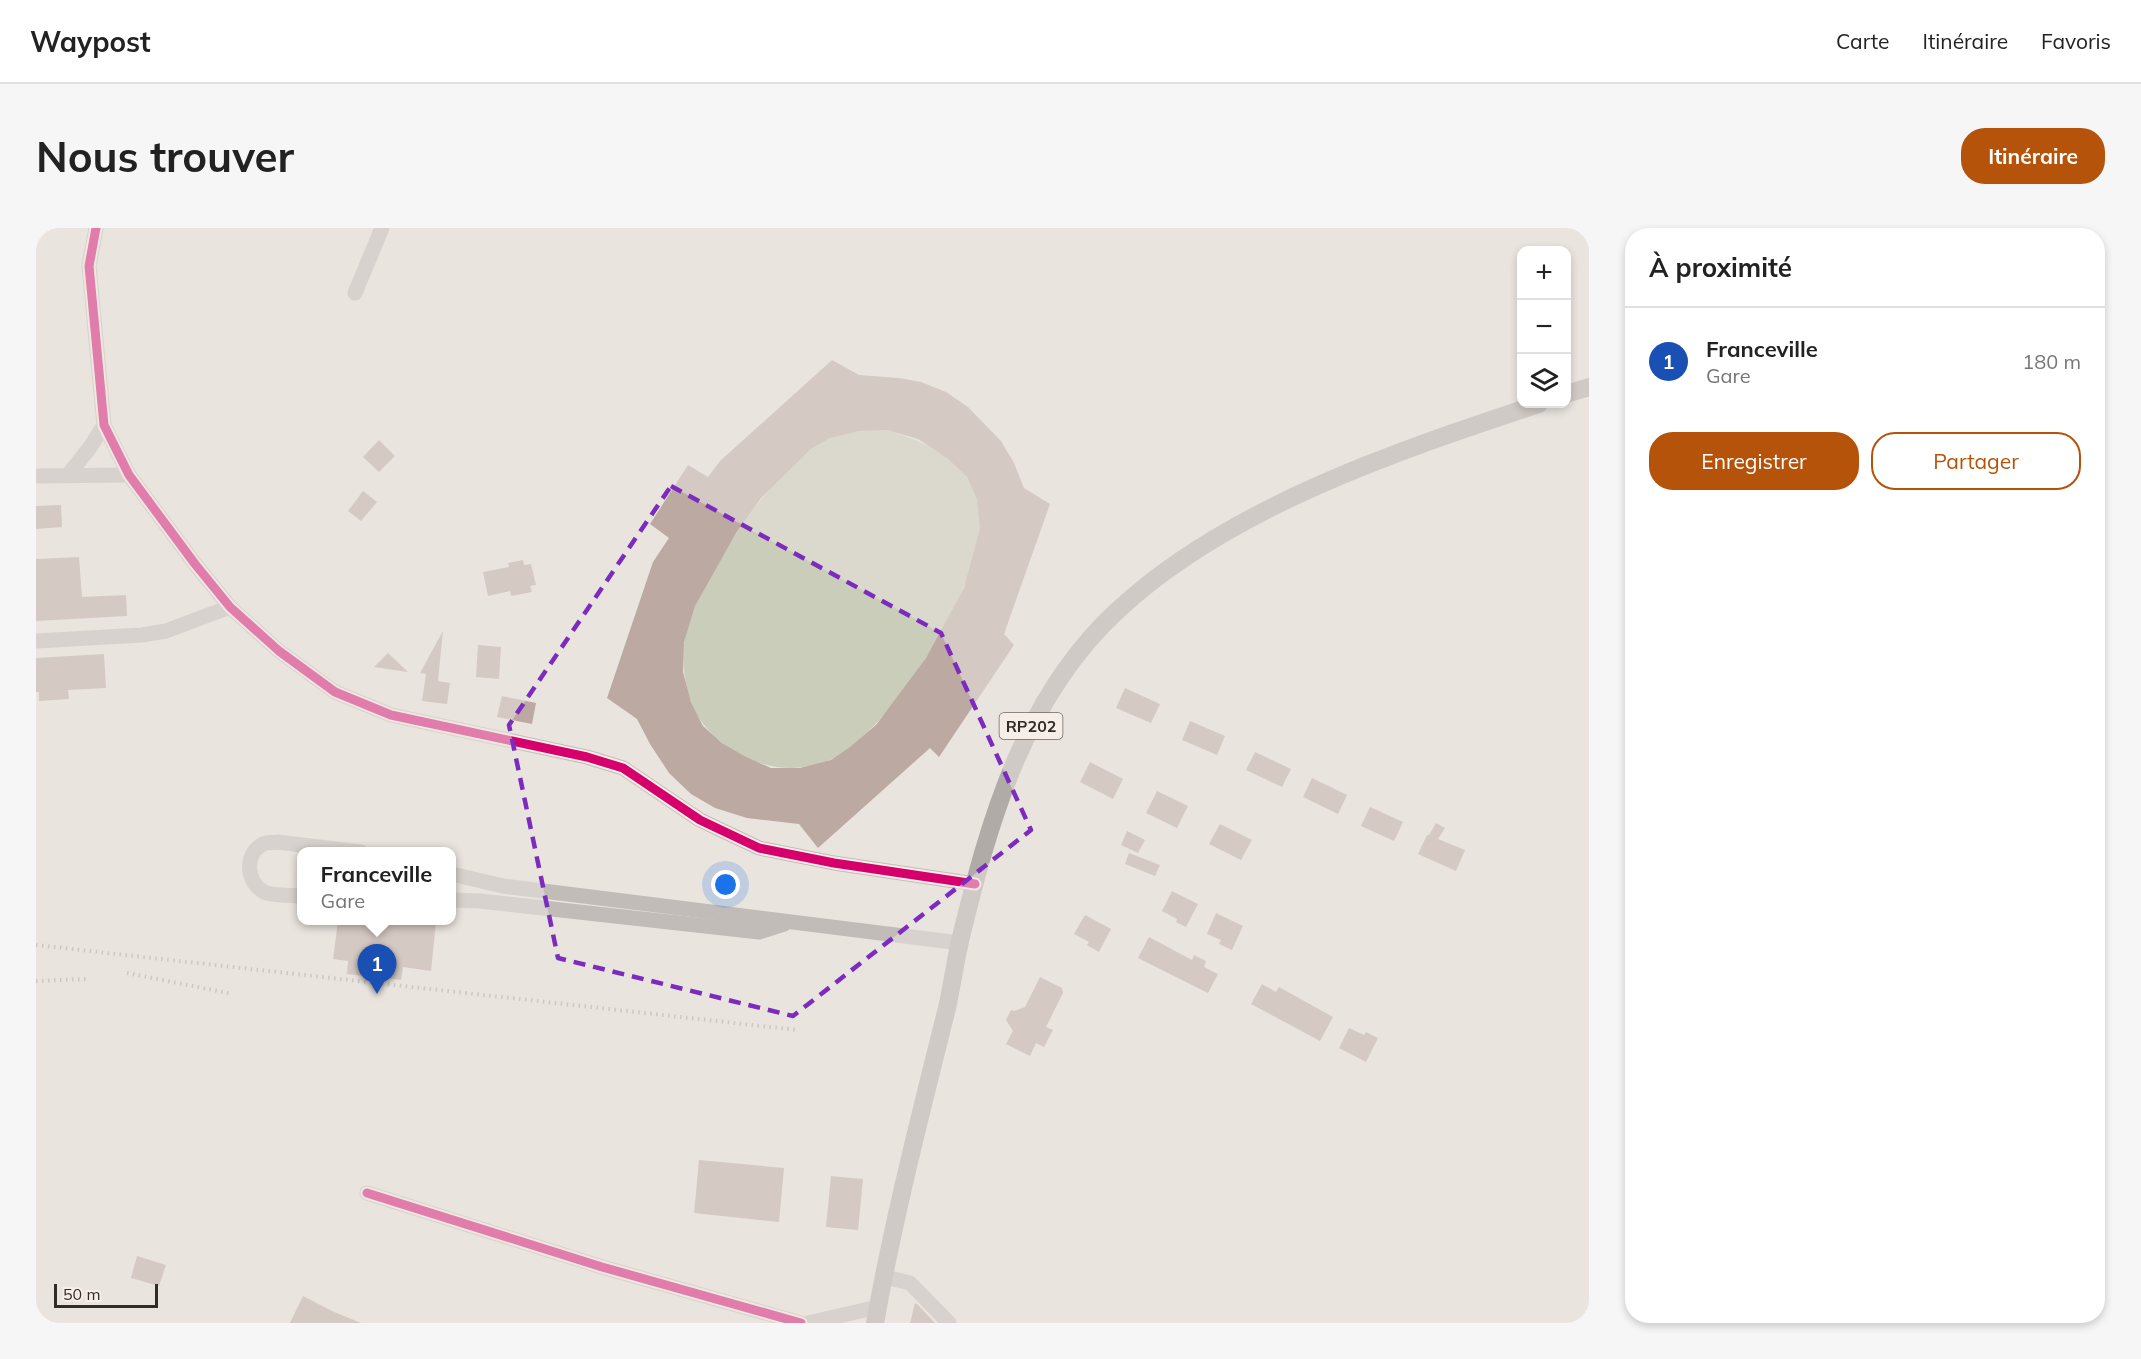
<!DOCTYPE html>
<html lang="fr">
<meta charset="utf-8">
<style>
:root{--surface:#fff;--page:#f6f6f6;--text:#222;--muted:#767676;--line:#e0e0e0;--accent:#b45309}
body{margin:0;font-family:Mulish,sans-serif;background:var(--page);color:var(--text)}
.controls{position:absolute;right:18px;top:18px;display:grid;overflow:hidden;border-radius:12px;box-shadow:0 3px 9px #0003}
.controls button{width:54px;height:54px;display:grid;place-items:center;padding:0;border:0;border-bottom:2px solid var(--line);background:var(--surface);color:var(--text);font:30px sans-serif}
.scale{position:absolute;left:18px;bottom:15px;width:104px;box-sizing:border-box;padding-left:6px;border:3px solid #322b27;border-top:0;font-size:16px;line-height:21px;white-space:nowrap;color:#322b27;-webkit-text-stroke:4px #f6eee7;paint-order:stroke}
.you{position:absolute;left:690px;top:657px;width:21px;height:21px;margin:-15px;border:4px solid #fff;border-radius:50%;background:#1a73e8;box-shadow:0 0 0 9px #1a73e833}
.badge{display:grid;place-items:center;width:39px;height:39px;border-radius:50%;background:var(--accent);color:#fff;font-size:20px;font-weight:700}
.pin{position:absolute;translate:-50% -50px;filter:drop-shadow(0 2px 3px #0008)}
.pin::after{content:'';position:absolute;top:32px;width:21px;height:18px;background:inherit;clip-path:polygon(0 0,100% 0,50% 100%)}
.popup{position:absolute;left:261px;top:619px;width:159px;height:78px;box-sizing:border-box;display:grid;place-content:center;border-radius:12px;background:var(--surface);filter:drop-shadow(0 2px 4px #0005);font-size:20px;white-space:nowrap;color:var(--muted)}
.popup b{font-size:22px;color:var(--text)}
.popup::after{content:'';position:absolute;left:50%;top:100%;margin-left:-12px;border:12px solid transparent;border-top-color:var(--surface)}
.list{margin:0;padding:0;list-style:none}
h2{display:flex;justify-content:space-between;align-items:center;height:78px;margin:0;padding:0 24px;font-size:26px}
h2 small{font-size:20px;font-weight:400;color:var(--muted)}
.list li{display:grid;grid-template-columns:39px 1fr auto;gap:18px;align-items:center;box-sizing:border-box;height:108px;padding:0 24px;border-top:2px solid var(--line)}
.list b{display:block;font-size:22px;white-space:nowrap}
.list p{margin:0;font-size:20px;white-space:nowrap;color:var(--muted)}
.list em{font-size:20px;font-style:normal;color:var(--muted)}
.actions{display:flex;gap:12px;padding:18px 24px}
.actions a{flex:1;padding:14px 0;border:2px solid var(--accent);border-radius:24px;text-align:center;font-size:21px;color:var(--accent)}
.actions .main{background:var(--accent);color:#fff}
.icon{flex:none;width:33px;height:33px;fill:none;stroke:currentColor;stroke-width:2;stroke-linecap:round;stroke-linejoin:round}
.map{position:relative;flex:none;width:1553px;height:1095px;overflow:hidden;border-radius:24px}
header{display:flex;align-items:center;gap:36px;box-sizing:border-box;height:84px;padding:0 30px;background:var(--surface);border-bottom:2px solid var(--line)}
header strong{font-size:28px}
nav{display:flex;gap:33px;margin-inline-start:auto;font-size:21px}
.intro{display:flex;align-items:center;justify-content:space-between;box-sizing:border-box;height:144px;padding:0 36px}
h1{margin:0;font-size:42px}
.button{padding:15px 27px;border-radius:24px;background:var(--accent);color:#fff;font-size:21px;font-weight:700}
main{display:flex;gap:36px;padding:0 36px}
aside{flex:1;background:var(--surface);border-radius:24px;box-shadow:0 3px 9px #0003}
.map>svg:first-child{display:block}
</style>
<header>
<strong>Waypost</strong>
<nav><a>Carte</a><a>Itinéraire</a><a>Favoris</a></nav>
</header>
<div class="intro"><h1>Nous trouver</h1><a class="button">Itinéraire</a></div>
<main>
<div class="map">
<svg width="1553" height="1095" viewBox="0 0 1553 1095">
<rect width="100%" height="100%" fill="#eae4df"/>
<path fill="#cbcdbb" d="M851,202C887,213 929,231 941,270C943,278 945,291 944,299C944,305 941,312 940,318C937,332 933,347 927,361C908,409 842,512 794,532C756,548 716,539 684,513C655,490 645,454 648,417C652,362 742,232 794,210C812,202 832,202 851,202Z"/>
<g fill="#bca9a2" fill-rule="evenodd">
<path d="M796,132L823,147L863,150L885,154L910,164L932,179L965,213L978,235L988,260L1014,276L968,406L978,417L903,529L894,520L782,620L763,596L711,590L679,580L655,566L633,545L614,516L601,491L571,470L617,334L633,310L614,296L652,237L672,249L684,233ZM851,202L882,211L911,230L931,249L941,271L944,300L928,360L890,430L840,497L814,519L795,532L764,540H735L708,528L686,515L667,498L655,474L647,444L648,414L659,378L700,305L726,269L775,221L794,210L823,203Z"/>
<path d="M343,212L359,228L343,244L327,229Z"/>
<path d="M327,263L341,274L325,293L312,283Z"/>
<path d="M25,277L26,299L0,301V278Z"/>
<path d="M43,329L46,369L90,367L91,388L0,393V331Z"/>
<path d="M487,332L488,337L495,336L500,357L494,358L496,364L475,368L474,363L452,368L447,344L473,339L472,335Z"/>
<path d="M407,403L402,453L414,455L411,476L386,473L390,446L384,445Z"/>
<path d="M442,417L465,419L463,451L440,449Z"/>
<path d="M352,425L372,444L338,439Z"/>
<path d="M68,426L70,460L32,462L33,471L3,473V464H0V430Z"/>
<path d="M1089,460L1124,476L1115,495L1080,480Z"/>
<path d="M466,468L500,475L496,496L461,489Z"/>
<path d="M1154,493L1189,508L1181,527L1146,512Z"/>
<path d="M1219,524L1255,541L1246,559L1210,542Z"/>
<path d="M1054,534L1087,551L1077,571L1044,554Z"/>
<path d="M1276,550L1311,567L1302,586L1267,569Z"/>
<path d="M1121,563L1152,578L1141,600L1110,585Z"/>
<path d="M1334,579L1367,594L1358,613L1325,598Z"/>
<path d="M1400,595L1409,600L1402,611L1429,622L1420,643L1382,626L1391,607H1393Z"/>
<path d="M1184,596L1216,612L1205,632L1173,616Z"/>
<path d="M1091,603L1109,612L1102,625L1085,617Z"/>
<path d="M1093,625L1124,637L1119,648L1089,636Z"/>
<path d="M1136,663L1162,676L1150,699L1140,694L1141,691L1126,683Z"/>
<path d="M1180,685L1207,698L1196,722L1183,716L1185,712L1171,706Z"/>
<path d="M1049,687L1075,701L1063,724L1051,717L1053,714L1038,706Z"/>
<path d="M302,693L400,694L395,743L367,739L365,752L311,746L312,733L297,731Z"/>
<path d="M1113,709L1156,732L1158,727L1170,733L1168,739L1182,746L1172,765L1102,730Z"/>
<path d="M1004,749L1026,760L1027,765L1010,799L1017,802L1008,819L1000,815L994,828L970,816L977,803L970,792L975,782L978,783L989,779Z"/>
<path d="M1226,756L1240,764L1243,759L1297,789L1284,813L1215,776Z"/>
<path d="M1313,800L1328,807L1330,804L1342,810L1330,834L1303,820Z"/>
<path d="M663,932L748,940L743,994L658,985Z"/>
<path d="M795,948L827,951L822,1002L790,999Z"/>
<path d="M101,1028L130,1037L123,1058L95,1050Z"/>
<path d="M267,1068L296,1083L325,1095H254Z"/>
<path d="M879,1075L882,1077L899,1095H874Z"/>
</g>
<g fill="none" stroke-linecap="round" stroke-linejoin="round">
<g stroke="#c2bcb8" stroke-width="15">
<path d="M60,0L53,38L68,197L93,247L159,336L194,379L243,423L299,464L355,487L551,529L587,540L664,592L723,620L798,635L939,656"/>
<path d="M319,65L346,0"/>
<path d="M33,246L55,218L68,197"/>
<path d="M0,248L93,247"/>
<path d="M0,413L106,407L130,403L194,379"/>
<path d="M416,646L467,658L924,715"/>
<path d="M266,668C257,667 235,668 228,664C210,654 208,626 227,616C231,614 237,615 241,614L325,624"/>
<path d="M416,672L444,673L723,704L748,696"/>
<path d="M331,965L566,1039L765,1095"/>
<path d="M849,1049L874,1055L913,1095"/>
<path d="M772,1095L842,1079"/>
</g>
<g stroke="#b1aba8" stroke-width="18">
<path d="M1530,166L1553,159"/>
<path d="M839,1095C858,989 885,884 911,780C916,758 919,735 924,713C953,593 988,468 1082,382C1193,279 1361,223 1503,176"/>
</g>
<g stroke="#aaa5a2" stroke-width="4" stroke-dasharray="1.5 4.5" stroke-linecap="butt">
<path d="M0,717L761,802"/>
<path d="M91,745L197,766"/>
<path d="M0,753L52,751"/>
</g>
<g stroke="#f6eee7" stroke-width="13">
<g id="cycleway">
<path d="M60,0L53,38L68,197L93,247L159,336L194,379L243,423L299,464L355,487L551,529L587,540L664,592L723,620L798,635L939,656"/>
<path d="M331,965L566,1039L765,1095"/>
</g>
</g>
<use href="#cycleway" stroke="#d6006c" stroke-width="9"/>
</g>
<path d="M0 0H1553V1095H0ZM635,258L905,405L995,602L757,788L522,730L473,497Z" fill="#eae4df" fill-opacity=".55" fill-rule="evenodd"/>
<path fill="none" stroke="#7b2cbf" stroke-width="4.5" stroke-dasharray="12 8" stroke-linejoin="round" d="M635,258L905,405L995,602L757,788L522,730L473,497Z"/>
<g text-anchor="middle" stroke-width="4.5" stroke-linejoin="round" paint-order="stroke">
<rect fill="#f6eee7" stroke="#6d6661" stroke-width="1.5" x="963.5" y="485" width="63" height="26" rx="4.5"/>
<g font-size="16" font-weight="bold" fill="#322b27">
<text x="995" y="504">RP202</text>
</g>
</g>
</svg>
<div class="controls">
<button>+</button>
<button>−</button>
<button><svg class="icon" aria-label="layers" viewBox="0 0 24 24"><path d="M12 4l9 5-9 5-9-5zM3 14l9 5 9-5"/></svg></button>
</div>
<div class="scale">50 m</div>
<div class="you"></div>
<div class="pin badge" style="left:341px;top:766px;background:#1a4fb4">1</div>
<div class="popup"><b>Franceville</b>Gare</div>
</div>
<aside>
<h2>À proximité<small></small></h2>
<ul class="list">
<li><span class="badge" style="background:#1a4fb4">1</span><div><b>Franceville</b><p>Gare</p></div><em>180 m</em></li>
</ul>
<div class="actions"><a class="main">Enregistrer</a><a>Partager</a></div>
</aside>
</main>
